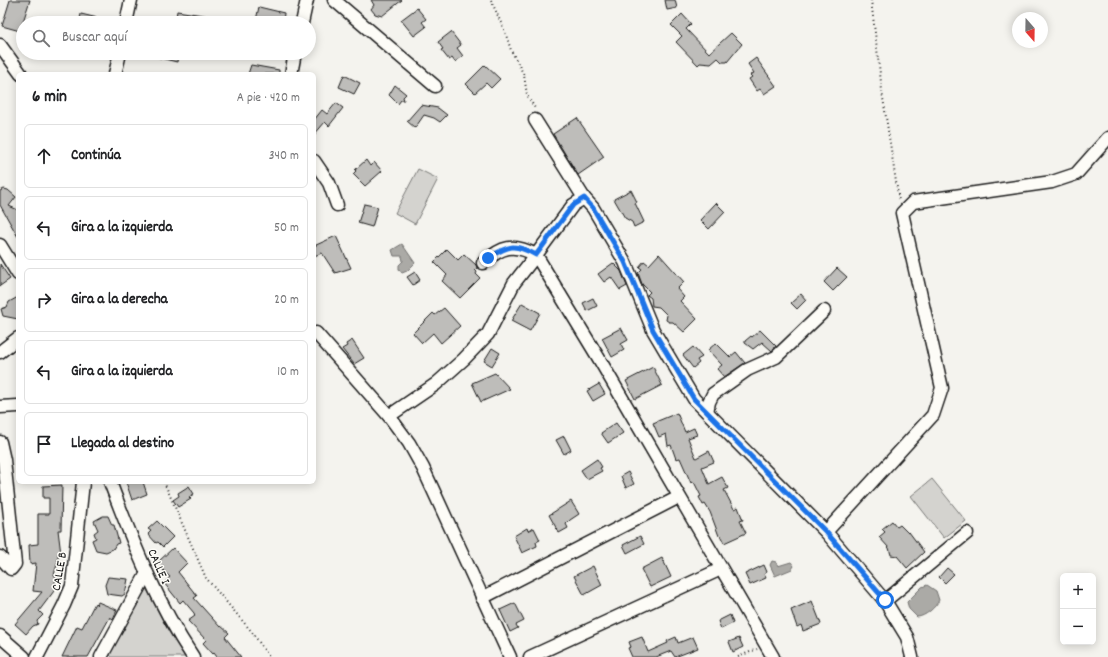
<!DOCTYPE html>
<html lang="es">
<meta charset="utf-8">
<style>
:root{--surface:#fff;--page:#f2f2f2;--text:#202124;--muted:#757577;--line:#e0e0e0}
body{margin:0;font-family:Dekko,sans-serif;background:var(--page);color:var(--text)}
.controls{position:absolute;right:12px;bottom:12px;display:grid;overflow:hidden;border-radius:6px;box-shadow:0 2px 10px #0003}
.controls button{width:36px;height:36px;display:grid;place-items:center;padding:0;border:0;border-bottom:1px solid var(--line);background:var(--surface);color:var(--text);font:20px sans-serif}
.compass{position:absolute;left:1012px;top:12px;width:36px;height:36px;border-radius:50%;background:var(--surface);box-shadow:0 2px 10px #0003;rotate:160deg}
.stop{position:absolute;width:12px;height:12px;margin:-9px;border:3px solid #1a73e8;border-radius:50%;background:#fff}
.stop.end{background:#1a73e8;border-color:#fff;box-shadow:0 1px 4px #0008}
.list{margin:0;padding:0;list-style:none}
h2{display:flex;justify-content:space-between;align-items:center;height:52px;margin:0;padding:0 16px;font-size:17px}
h2 small{font-size:13px;font-weight:400;color:var(--muted)}
.list li{display:grid;grid-template-columns:26px 1fr auto;gap:12px;align-items:center;box-sizing:border-box;height:64px;margin:0 8px 8px;padding:0 8px;border:1px solid var(--line);border-radius:6px}
.list b{display:block;font-size:15px;white-space:nowrap}
.list em{font-size:13px;font-style:normal;color:var(--muted)}
.icon{flex:none;width:22px;height:22px;fill:none;stroke:currentColor;stroke-width:2;stroke-linecap:round;stroke-linejoin:round}
.map{position:relative;flex:none;width:1108px;height:657px;overflow:hidden}
.search{position:absolute;background:var(--surface);box-shadow:0 2px 10px #0003;left:16px;top:16px;width:300px;height:44px;display:flex;align-items:center;gap:10px;box-sizing:border-box;padding:0 14px;border-radius:22px;color:var(--muted);font-size:15px}
.panel{position:absolute;background:var(--surface);box-shadow:0 2px 10px #0003;left:16px;top:72px;width:300px;height:412px;border-radius:6px}
.map>svg:first-child{display:block}
</style>
<div class="map">
<svg width="1108" height="657" viewBox="0 0 1108 657">
<rect width="100%" height="100%" fill="#f4f3ee"/>
<filter id="ink" filterUnits="userSpaceOnUse"><feTurbulence type="fractalNoise" baseFrequency=".025" numOctaves="2"/><feDisplacementMap in="SourceGraphic" scale="8" xChannelSelector="R" yChannelSelector="G"/><feConvolveMatrix kernelMatrix="1 2 1 2 8 2 1 2 1" color-interpolation-filters="sRGB"/></filter>
<g filter="url(#ink)">
<g fill="#d4d3cf" stroke="#787876">
<path d="M418,169L438,179L415,224L395,213Z"/>
<path d="M932,479L966,521L944,538L911,496Z"/>
<path d="M145,586L169,632L186,657H112L108,653Z"/>
</g>
<g fill="#abaaa6" stroke="#72716f">
<path d="M402,244L415,263L407,271L402,273L399,269V265L403,261L402,256H394L392,250Z"/>
<path d="M772,561L776,562L778,566L791,562L794,566L792,569L775,576L770,565Z"/>
<path d="M927,585L936,591L939,600C936,607 925,617 917,617L909,609L907,602L922,587Z"/>
</g>
<g fill="#bebdba" stroke="#1c1c1c">
<path d="M10,0H30L20,31L2,26Z"/>
<path d="M371,0H402L382,16L375,14L371,9L374,5Z"/>
<path d="M665,0H675L677,8L667,10Z"/>
<path d="M259,7L284,13L283,23H267L256,20Z"/>
<path d="M417,8L426,19L422,22L426,27L414,36L401,20Z"/>
<path d="M177,11L209,16L207,23H175Z"/>
<path d="M81,14L106,20L105,23H79Z"/>
<path d="M682,14L691,24L686,29L709,53L731,33L742,44L727,62H722L718,58L711,64L700,63L698,65L676,42L682,36L671,25Z"/>
<path d="M451,32L461,45L457,48L463,56L455,62L452,58L449,60L441,50L443,49L438,42Z"/>
<path d="M152,53H178L177,62L152,56Z"/>
<path d="M756,58L776,86L764,94L760,89L757,91L749,79L752,77L750,75L754,73L748,64Z"/>
<path d="M251,65L279,70V74H248Z"/>
<path d="M485,65L500,79L491,88L486,83L475,93L466,84Z"/>
<path d="M344,75L360,83L354,94L339,87Z"/>
<path d="M395,85L406,94L403,97L404,100H401L398,104L389,95Z"/>
<path d="M336,103L343,108L329,126L325,122L314,135V120L322,110L327,114Z"/>
<path d="M421,105L438,108L447,115L440,122L434,118L424,115L415,128L407,121Z"/>
<path d="M577,118L604,157L578,175L553,134Z"/>
<path d="M366,160L370,166L374,162L382,171L365,186L353,174L356,171L355,170Z"/>
<path d="M4,189L8,190L16,197L9,206L18,210V237L0,205V191Z"/>
<path d="M631,190L637,202L635,203L644,222L634,227L632,222L625,218L614,199Z"/>
<path d="M716,203L725,212L709,229L700,220Z"/>
<path d="M364,204L378,207L372,227L358,223Z"/>
<path d="M336,236L351,268L335,273L322,253L314,256V246Z"/>
<path d="M447,249L458,260L464,254L476,265L477,268L475,270L477,272L476,274L480,278L460,298L442,281L447,275L434,262Z"/>
<path d="M659,254L684,282L677,289L684,297L680,301L697,319L684,332L673,322H669L666,320L667,315L659,307L652,306L651,298L647,295L650,292L642,284L638,273L642,269L639,267L644,261L649,265Z"/>
<path d="M613,263L621,271L627,286L620,290L611,277L604,282L598,274Z"/>
<path d="M0,264L10,279L0,286Z"/>
<path d="M837,268L847,277L833,291L824,282Z"/>
<path d="M415,272L420,280L413,285L407,277Z"/>
<path d="M801,294L806,300L797,309L791,303Z"/>
<path d="M18,297V319L3,316L1,309L7,307L9,302Z"/>
<path d="M593,298L597,306L587,311L583,303Z"/>
<path d="M522,303L540,313L530,331L511,321Z"/>
<path d="M444,308L460,326L441,343L433,333L422,343L413,333L433,313L435,315Z"/>
<path d="M621,328L628,340L621,344L624,350L612,357L602,338Z"/>
<path d="M760,330L776,346L772,351L762,342L753,349L745,343V341L751,336L752,337Z"/>
<path d="M352,340L364,358L354,364L342,349L347,346L346,344Z"/>
<path d="M716,343L730,357L736,352L745,363L724,377L717,369L722,365L708,350Z"/>
<path d="M693,347L702,357L697,360L699,363L693,368L683,355Z"/>
<path d="M492,348L500,353L492,366L484,361Z"/>
<path d="M653,367L662,385L635,399L626,381Z"/>
<path d="M495,373L510,389L481,402L472,383Z"/>
<path d="M599,384L605,394L593,401L587,391Z"/>
<path d="M677,413L685,432L694,428L697,435L688,438L696,458L709,451L714,462L702,467L709,484L722,477L728,488L724,490L734,509L738,507L743,520L740,521L746,533L724,543L720,535L719,536L710,512L705,504L703,505L699,497L701,496L694,482L691,483L680,458L676,459L671,445L668,446L666,434L659,437L653,423Z"/>
<path d="M616,423L623,433L608,443L601,433Z"/>
<path d="M564,436L571,450L564,454L556,440Z"/>
<path d="M597,459L602,467L600,468L602,471L587,479L581,470Z"/>
<path d="M628,472L634,484L626,488L621,476Z"/>
<path d="M126,482H143L147,494L132,500Z"/>
<path d="M62,485L61,530H58L61,554H58V561L54,575L56,577L54,591L39,611L43,615L37,621L38,624L33,626L26,634L15,624L42,592L33,591L36,563L30,564L29,545L38,544V514H49V498H43V486Z"/>
<path d="M189,486L194,494L189,497L191,499L178,507L173,500L179,496L178,493Z"/>
<path d="M571,501L579,514L570,520L566,524L568,528L559,533L549,515Z"/>
<path d="M103,516H108L112,525H114L119,543L116,544L113,549L106,552L96,550L92,540L96,538L94,533L98,530L94,521Z"/>
<path d="M157,521L173,537L163,547L158,542L156,543L148,534L151,531L148,529Z"/>
<path d="M892,521L897,527L900,525L908,533L909,532L924,552L907,568L897,556L891,555L889,548L879,537L885,532L882,529Z"/>
<path d="M527,528L528,531L534,528L540,540L536,542L537,546L522,553L514,536Z"/>
<path d="M640,536L644,544L627,553L623,545Z"/>
<path d="M173,548L187,563L178,572L197,596L194,598L220,627L221,626L229,633L225,637L241,657H217L214,653L213,654L203,643L206,640L188,621L195,616L194,613L183,600L180,603L164,583L170,577L161,568L163,567L158,562Z"/>
<path d="M662,558L671,577L650,587L641,569Z"/>
<path d="M764,565L767,572L764,574L766,578L750,585L745,574Z"/>
<path d="M593,566L602,585L584,595L574,576Z"/>
<path d="M947,568L954,574L945,583L939,577Z"/>
<path d="M108,577L128,579L125,594L122,596L107,594L105,585Z"/>
<path d="M812,601L821,624L803,631L801,625L797,627L791,610Z"/>
<path d="M98,602L117,610L113,619L110,617L88,657H62L77,626L82,628L95,603L97,605Z"/>
<path d="M515,603L524,621L516,625L518,628L510,632L500,610Z"/>
<path d="M730,615L733,623L721,629L718,621Z"/>
<path d="M642,637L648,652L668,643L667,641L676,637L678,643L693,637L698,648L675,657L671,651L656,657H632L628,648L631,647L629,642Z"/>
<path d="M739,638L743,647L733,652L729,642Z"/>
</g>
<g fill="none" stroke-linecap="round" stroke-linejoin="round">
<g stroke="#1c1c1c" stroke-width="15">
<g id="minor">
<path d="M334,0L435,86"/>
<path d="M126,23L131,0"/>
<path d="M302,23L307,0"/>
<path d="M0,45L21,74"/>
<path d="M115,74L120,53"/>
<path d="M291,74L295,53"/>
<path d="M535,120L584,198"/>
<path d="M314,161L329,183L337,205"/>
<path d="M0,245L18,274"/>
<path d="M483,263C502,246 513,243 536,255L573,205L584,198L593,208L625,262L653,330L694,399L826,532"/>
<path d="M316,333L389,416"/>
<path d="M0,352L18,338"/>
<path d="M0,407L18,406"/>
<path d="M707,412L709,402L713,394L747,370L776,357L824,311"/>
<path d="M0,442L4,460L15,564L11,569L0,557"/>
<path d="M110,482C133,543 157,603 193,657"/>
<path d="M482,598L679,497"/>
<path d="M885,601L967,533"/>
<path d="M0,636L24,657"/>
<path d="M37,657L64,605L72,586L83,482"/>
<path d="M101,657L147,573"/>
<path d="M510,657L423,468L409,443L389,416L436,384L464,359L488,334L514,283L536,255L598,357L773,657"/>
<path d="M530,657L721,569"/>
<path d="M912,657L907,637L885,601L826,532L933,415L942,388L902,213L913,202L1052,182L1076,174L1108,138"/>
</g>
</g>
<g stroke="#1c1c1c" stroke-width="2" stroke-dasharray="1 3" stroke-linecap="butt">
<path d="M491,0L505,32L511,50L524,75L527,95L536,110"/>
<path d="M871,0L883,98L899,201"/>
<path d="M164,482L206,578L252,632L269,657"/>
<path d="M738,657L757,649"/>
</g>
<use href="#minor" stroke="#fdfcf7" stroke-width="12"/>
</g>
</g>
<g fill="none" stroke-linecap="round" stroke-linejoin="round" filter="url(#ink)">
<path stroke="#1a73e8" stroke-width="5" d="M488,258C509,245 514,243 536,255L573,205L584,198L593,208L625,262L653,330L694,399L826,532L885,600"/>
</g>
<g text-anchor="middle" stroke-width="3" stroke-linejoin="round" paint-order="stroke">
<g font-size="13" fill="#1c1c1c" stroke="#fdfcf7">
<text transform="translate(160 566) rotate(66)" y="5">CALLE I</text>
<text transform="translate(58 571) rotate(-80)" y="5">CALLE B</text>
</g>
</g>
</svg>
<div class="controls">
<button>+</button>
<button>−</button>
</div>
<svg class="compass" viewBox="-18 -18 36 36"><path d="M0-13l5 13h-10z" fill="#e53935"/><path d="M0 13l5-13h-10z" fill="#757577"/></svg>
<div class="stop" style="left:885px;top:600px"></div>
<div class="stop end" style="left:488px;top:258px"></div>
<div class="search"><svg class="icon" aria-label="search" viewBox="0 0 24 24"><circle cx="10" cy="10" r="6"/><path d="M15 15l6 6"/></svg>Buscar aquí</div>
<section class="panel">
<h2>6 min<small>A pie · 420 m</small></h2>
<ul class="list">
<li><svg class="icon" aria-label="ahead" viewBox="0 0 24 24"><path d="M12 20V5M6 11l6-6 6 6"/></svg><div><b>Continúa</b></div><em>340 m</em></li>
<li><svg class="icon" aria-label="left" viewBox="0 0 24 24"><path d="M17 20v-9H6M10 6l-5 5 5 5"/></svg><div><b>Gira a la izquierda</b></div><em>50 m</em></li>
<li><svg class="icon" aria-label="right" viewBox="0 0 24 24"><path d="M7 20v-9h11M14 6l5 5-5 5"/></svg><div><b>Gira a la derecha</b></div><em>20 m</em></li>
<li><svg class="icon" aria-label="left" viewBox="0 0 24 24"><path d="M17 20v-9H6M10 6l-5 5 5 5"/></svg><div><b>Gira a la izquierda</b></div><em>10 m</em></li>
<li><svg class="icon" aria-label="arrive" viewBox="0 0 24 24"><path d="M6 21V4h12l-3 4 3 4H6"/></svg><div><b>Llegada al destino</b></div></li>
</ul>
</section>
</div>
